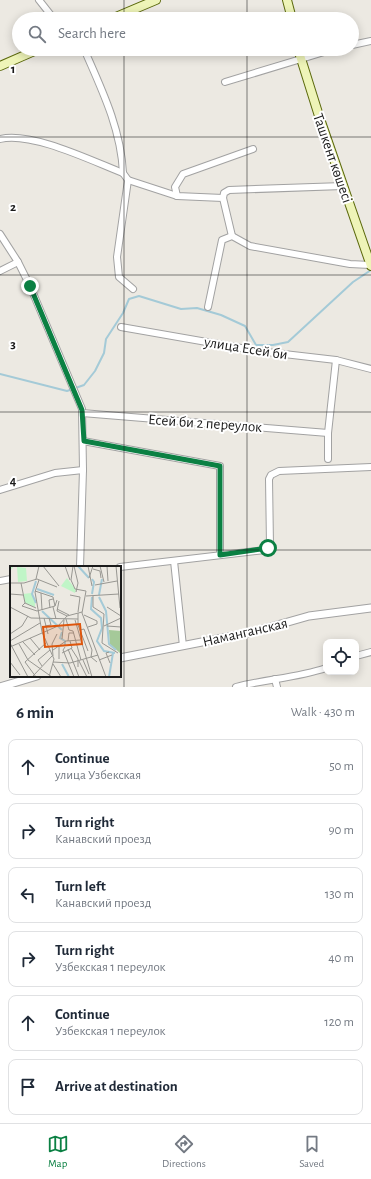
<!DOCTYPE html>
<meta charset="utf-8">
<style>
:root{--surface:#fff;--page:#f6f6f7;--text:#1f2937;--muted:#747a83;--line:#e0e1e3;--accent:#0b8043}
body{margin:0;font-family:"Alegreya Sans",sans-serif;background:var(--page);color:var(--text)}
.controls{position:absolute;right:12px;bottom:12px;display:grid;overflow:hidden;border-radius:8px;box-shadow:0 2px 10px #0003}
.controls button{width:36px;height:36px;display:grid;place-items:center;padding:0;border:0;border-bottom:1px solid var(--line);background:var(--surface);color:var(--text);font:20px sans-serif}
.stop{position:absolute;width:12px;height:12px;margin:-9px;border:3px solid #0b8043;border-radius:50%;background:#fff}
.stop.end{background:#0b8043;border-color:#fff;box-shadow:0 1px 4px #0008}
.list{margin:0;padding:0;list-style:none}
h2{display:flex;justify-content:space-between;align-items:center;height:52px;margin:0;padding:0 16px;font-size:17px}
h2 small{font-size:13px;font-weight:400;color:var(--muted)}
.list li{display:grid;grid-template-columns:26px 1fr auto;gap:12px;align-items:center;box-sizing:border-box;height:56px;margin:0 8px 8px;padding:0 8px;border:1px solid var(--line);border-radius:8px}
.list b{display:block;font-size:15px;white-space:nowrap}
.list p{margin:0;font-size:13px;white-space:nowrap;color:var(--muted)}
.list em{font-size:13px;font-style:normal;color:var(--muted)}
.icon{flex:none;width:22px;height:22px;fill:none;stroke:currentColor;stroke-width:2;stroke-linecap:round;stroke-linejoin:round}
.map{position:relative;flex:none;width:371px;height:687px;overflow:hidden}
.search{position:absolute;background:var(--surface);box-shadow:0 2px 10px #0003;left:12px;right:12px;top:12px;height:44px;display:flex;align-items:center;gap:10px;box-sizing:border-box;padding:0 14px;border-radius:22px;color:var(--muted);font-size:15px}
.sheet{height:436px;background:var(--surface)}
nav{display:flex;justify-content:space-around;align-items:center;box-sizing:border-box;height:56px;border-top:1px solid var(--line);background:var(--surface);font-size:11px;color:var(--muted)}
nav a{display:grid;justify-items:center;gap:2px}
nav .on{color:var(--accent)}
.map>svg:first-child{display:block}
</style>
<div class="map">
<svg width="371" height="687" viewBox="0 0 371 687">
<rect width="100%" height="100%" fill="#ece9e2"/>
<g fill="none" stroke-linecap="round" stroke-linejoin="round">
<path stroke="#a4cad7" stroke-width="2" d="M0,374L67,391L84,385L95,371L104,353L106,339L123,313L129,299L139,296L181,309L197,308L221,315L245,326L256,345H273L288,342L353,282L371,270"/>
<g stroke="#a2a2a2" stroke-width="8">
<g id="minor">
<path d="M39,0L54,19"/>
<path d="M352,45L371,41"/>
<path d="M84,49C102,90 121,129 123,173"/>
<path d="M225,82L334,49"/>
<path d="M0,139C31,131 92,161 123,173L128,180L177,196L223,198L232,236"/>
<path d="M128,180L117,257L119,277L133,289"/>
<path d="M177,196L175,187L183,174L253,149"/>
<path d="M223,198L224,193L229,190L343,186"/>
<path d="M0,234L18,262L30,286L82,409L83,470L80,567"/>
<path d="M0,271L18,262"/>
<path d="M208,307L222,240L232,236L250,246L350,264L370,265"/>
<path d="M121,327L258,351L336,360L371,369"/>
<path d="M82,413L328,433"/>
<path d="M83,441L220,466V555"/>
<path d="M328,459V433L336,360"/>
<path d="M0,490L55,473L83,470"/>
<path d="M174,561L183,646"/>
<path d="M120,567L265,550L270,545L269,479L271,475L279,471L371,467"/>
<path d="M0,581L11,579"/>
<path d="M356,656L371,652"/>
<path d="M275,679L277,687"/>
<path d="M236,687C266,679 297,678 326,668"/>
</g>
</g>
<g stroke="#a2a2a2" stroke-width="9">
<g id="tertiary">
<path d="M120,658L253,632L309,616L371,608"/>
<path d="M0,687L37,676"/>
</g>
</g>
<g stroke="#5b690c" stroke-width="10">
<g id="secondary">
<path d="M287,0L292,19"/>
<path d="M111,19L156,0"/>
<path d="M298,49L319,116L371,266"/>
<path d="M0,66L39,49"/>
</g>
</g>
<use href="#minor" stroke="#fff" stroke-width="6"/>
<use href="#tertiary" stroke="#fff" stroke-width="7"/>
<use href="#secondary" stroke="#eef4b8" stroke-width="8"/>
</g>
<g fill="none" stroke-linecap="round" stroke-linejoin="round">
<path stroke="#0b8043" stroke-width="5" d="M30,286L82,410L84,441L220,466V555L268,548"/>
</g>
<path fill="none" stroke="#1b1b1b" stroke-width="1" stroke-opacity="0.55" d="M124,0V19M247,0V19M124,49V687M247,49V687M0,137H371M0,275H371M0,412H371M0,550H371"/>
<g text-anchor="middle" stroke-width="4" stroke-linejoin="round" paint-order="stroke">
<g font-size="15" fill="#1b1b1b" stroke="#fff">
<text transform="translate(333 158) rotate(71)" y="5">Ташкент көшесі</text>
<text transform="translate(246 348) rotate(9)" y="5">улица Есей би</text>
<text transform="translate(205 423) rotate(4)" y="5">Есей би 2 переулок</text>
<text transform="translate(245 632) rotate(-13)" y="5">Наманганская</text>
</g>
</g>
<g transform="translate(10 566)">
<rect width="111" height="111" fill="#ece9e2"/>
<path d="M99,64L111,65V88L100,78Z" fill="#a5c999"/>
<path d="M0,0L16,2L17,15L8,16L7,1H3L0,5ZM57,12L66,24L65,27L51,20ZM21,27L25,33V41L15,37L13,28Z" fill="#c0f5c7"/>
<path fill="none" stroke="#a4cad7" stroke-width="2" d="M68,0L79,12M27,23L44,29M82,28L84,16L82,13M89,29L92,13M82,31L81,43L91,52L92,62L87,75L94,85L105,87M89,31L96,45L99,78L106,84M26,37L22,28L26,15M32,45L52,64M52,66L50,72L55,75V79M52,98L59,111M99,111L103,87"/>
<path fill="none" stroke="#989792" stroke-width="1" d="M33,0L49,20M55,0L60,14M63,0L61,14L65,23L76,25L72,47M64,0L68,17L66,26M78,0L82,20M90,0L94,16M97,0L98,15M106,0L110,42M83,3L90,5L91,12M79,12L83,0M26,13L29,0M29,14L25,26L32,66M0,17H14L27,13L47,21M11,17L15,37L26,42M85,19L107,15M25,25L43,31L45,40M31,27L32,44M0,28L13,29M60,29L70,31L68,46M76,30L109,28M83,30V41L94,48L92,77L108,87M49,35L47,45L57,50M15,37L12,40L27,45L45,40L47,34M0,41L21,52L68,53M43,41L46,53M97,41L111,50M40,42L39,34L43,33M47,43L59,49M68,47V59L78,85M72,47L96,111M74,49L87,55V58L78,61M34,52L38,68M56,53L59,64L63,65L71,94M65,54L82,111M35,60L41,59L39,52M94,60L111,52M97,60L111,61M70,64L74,63L82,84L81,91L87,96M32,66L44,93L39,111M0,68L12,60L18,50M20,72L30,84M52,73L54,54M0,75L30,57M58,75L59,67H64M13,76L25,89M0,77L18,111M9,78L18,94L42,111M49,79V93M0,81L48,60L57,50L72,46M55,81L53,84L64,111M61,82L68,93V101M58,83L69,111M43,84L56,75L70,74M99,86L96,87L100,97M52,87L62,82L60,75M43,90L42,78L47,68M73,94L79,108M89,94L102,89M69,95L77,111M0,96L10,109M43,96L60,97L88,89M43,98L51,111M32,100L28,94L40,84M23,110L42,90M26,111L15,96L36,77"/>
<path fill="#de560d" fill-opacity="0.15" stroke="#de560d" stroke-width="2" d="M70,58L72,78L35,81L33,61Z"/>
<rect width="111" height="111" fill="none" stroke="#1b1b1b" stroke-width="2"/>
</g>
<g font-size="13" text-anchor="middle" font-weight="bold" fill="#1b1b1b" stroke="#fff" stroke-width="4" stroke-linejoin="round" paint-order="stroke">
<text x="13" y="73">1</text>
<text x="13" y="211">2</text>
<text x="13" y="348">3</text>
<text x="13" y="485">4</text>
</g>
</svg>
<div class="controls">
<button><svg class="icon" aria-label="locate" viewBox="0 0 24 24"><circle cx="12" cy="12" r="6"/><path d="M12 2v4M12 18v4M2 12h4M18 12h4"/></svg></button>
</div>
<div class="stop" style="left:268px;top:548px"></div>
<div class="stop end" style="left:30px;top:286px"></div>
<div class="search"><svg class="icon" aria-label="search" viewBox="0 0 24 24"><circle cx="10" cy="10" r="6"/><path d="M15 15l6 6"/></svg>Search here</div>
</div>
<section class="sheet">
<h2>6 min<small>Walk · 430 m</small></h2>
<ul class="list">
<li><svg class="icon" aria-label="ahead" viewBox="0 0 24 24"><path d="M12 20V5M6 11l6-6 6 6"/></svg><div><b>Continue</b><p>улица Узбекская</p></div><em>50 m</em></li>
<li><svg class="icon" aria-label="right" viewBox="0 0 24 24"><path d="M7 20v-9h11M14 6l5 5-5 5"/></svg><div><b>Turn right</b><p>Канавский проезд</p></div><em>90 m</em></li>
<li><svg class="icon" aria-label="left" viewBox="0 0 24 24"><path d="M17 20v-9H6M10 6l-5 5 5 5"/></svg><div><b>Turn left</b><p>Канавский проезд</p></div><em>130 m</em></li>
<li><svg class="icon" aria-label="right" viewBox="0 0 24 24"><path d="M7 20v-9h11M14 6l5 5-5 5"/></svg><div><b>Turn right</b><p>Узбекская 1 переулок</p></div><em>40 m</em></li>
<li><svg class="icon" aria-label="ahead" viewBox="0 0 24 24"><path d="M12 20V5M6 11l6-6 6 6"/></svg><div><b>Continue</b><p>Узбекская 1 переулок</p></div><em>120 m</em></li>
<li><svg class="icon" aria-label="arrive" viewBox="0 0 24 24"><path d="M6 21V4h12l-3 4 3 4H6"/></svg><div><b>Arrive at destination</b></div></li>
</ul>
</section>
<nav>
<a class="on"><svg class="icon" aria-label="map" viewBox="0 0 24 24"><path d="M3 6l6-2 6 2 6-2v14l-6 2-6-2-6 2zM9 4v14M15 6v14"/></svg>Map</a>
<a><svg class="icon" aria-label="directions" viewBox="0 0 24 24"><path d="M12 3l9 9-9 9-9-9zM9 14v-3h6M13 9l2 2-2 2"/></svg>Directions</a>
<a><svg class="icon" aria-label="saved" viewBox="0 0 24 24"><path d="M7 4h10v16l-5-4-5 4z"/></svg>Saved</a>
</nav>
